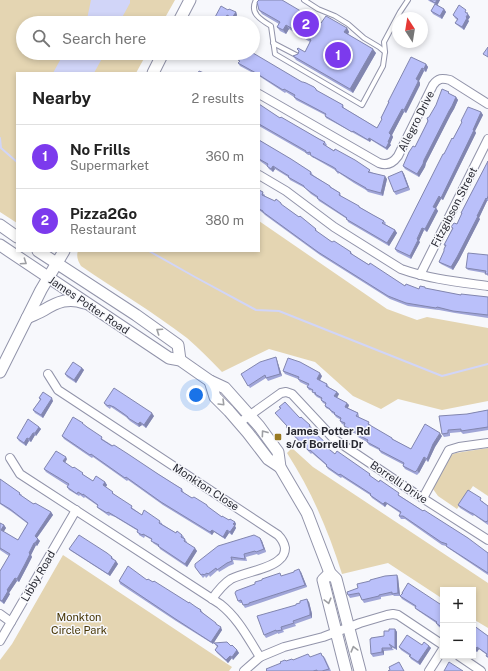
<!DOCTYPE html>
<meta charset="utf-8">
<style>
:root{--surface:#fff;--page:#f6f6f6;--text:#222;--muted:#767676;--line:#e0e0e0;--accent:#7c3aed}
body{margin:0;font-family:"Public Sans",sans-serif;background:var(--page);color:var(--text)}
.controls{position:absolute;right:12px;bottom:12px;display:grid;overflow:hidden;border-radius:0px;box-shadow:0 2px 6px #0003}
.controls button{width:36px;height:36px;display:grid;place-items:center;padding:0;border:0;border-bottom:1px solid var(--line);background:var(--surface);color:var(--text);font:20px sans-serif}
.compass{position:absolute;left:392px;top:12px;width:36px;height:36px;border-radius:50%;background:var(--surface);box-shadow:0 2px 6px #0003;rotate:348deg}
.you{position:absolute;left:196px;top:395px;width:14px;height:14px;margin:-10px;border:3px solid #fff;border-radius:50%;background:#1a73e8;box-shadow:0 0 0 6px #1a73e833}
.badge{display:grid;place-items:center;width:26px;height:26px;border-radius:50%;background:var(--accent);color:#fff;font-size:13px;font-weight:700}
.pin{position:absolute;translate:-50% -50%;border:2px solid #fff;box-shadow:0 1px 4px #0006}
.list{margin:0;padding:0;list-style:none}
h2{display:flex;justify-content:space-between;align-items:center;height:52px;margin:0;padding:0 16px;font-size:17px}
h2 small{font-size:13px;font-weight:400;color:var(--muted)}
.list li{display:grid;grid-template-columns:26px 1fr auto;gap:12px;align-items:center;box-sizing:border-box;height:64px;padding:0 16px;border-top:1px solid var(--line)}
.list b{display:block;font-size:15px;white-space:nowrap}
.list p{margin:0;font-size:13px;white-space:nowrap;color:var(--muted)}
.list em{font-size:13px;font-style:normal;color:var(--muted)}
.icon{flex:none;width:22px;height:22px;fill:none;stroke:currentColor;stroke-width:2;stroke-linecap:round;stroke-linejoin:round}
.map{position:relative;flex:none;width:488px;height:671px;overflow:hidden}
.search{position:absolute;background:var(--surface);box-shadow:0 2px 6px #0003;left:16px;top:16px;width:244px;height:44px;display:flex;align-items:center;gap:10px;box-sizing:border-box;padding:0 14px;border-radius:22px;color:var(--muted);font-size:15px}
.panel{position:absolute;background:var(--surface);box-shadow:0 2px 6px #0003;left:16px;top:72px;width:244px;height:180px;border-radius:0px}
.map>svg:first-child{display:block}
</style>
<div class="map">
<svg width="488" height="671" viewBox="0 0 488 671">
<rect width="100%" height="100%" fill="#f7f8fc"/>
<g fill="#e4d5b2">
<path d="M0,0H175L162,23H23V53H147L136,73H17V223L0,212Z"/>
<path d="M259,221L387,309L417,320L427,317L488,328V401L442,410L398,399L381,409L353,396L315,362L269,349L222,372C211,361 200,349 187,338C153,312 116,290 81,266C78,261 76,256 78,251H259Z"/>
<path d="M292,448L313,467L488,583V628L473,619V590H443V599L388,563L342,574C328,530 312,492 287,453Z"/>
<path d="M488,448V496L473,486L457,509L438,496L433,489L451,455L456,453Z"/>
<path d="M63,555L232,667L229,671H0V660L12,644Z"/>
</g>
<g fill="#d1d5f8">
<path d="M91,0H130V3L119,23H85L87,19Z"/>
<path d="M64,53H105L94,73H53Z"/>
</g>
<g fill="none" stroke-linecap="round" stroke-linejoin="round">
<g stroke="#d1d5f8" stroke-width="2">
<path d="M0,138L1,148L17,162"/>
<path d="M149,251L195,277L256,310L279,311L442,376L488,364"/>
</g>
<g stroke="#9294aa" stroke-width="6">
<g id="lane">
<path d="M256,0C249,13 261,20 271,26L275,54L362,105L383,66L385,52L384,42L400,12L408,0"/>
<path d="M304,0L318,9L335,16L348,24L364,38L379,47L385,52"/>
<path d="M273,43L298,56"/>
</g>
</g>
<g stroke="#9294aa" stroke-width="10">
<g id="street">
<path d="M259,94L379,163C387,166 393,163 398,156L433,85C438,78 442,78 450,80L488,104"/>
<path d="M259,175L286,191L334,227L401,269C429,279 459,282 488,286"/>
<path d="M420,275L488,139"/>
<path d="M48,374L58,390L278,535C282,539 284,542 285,548C285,552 283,557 280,559C271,569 245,572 231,579C223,584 217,592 212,599"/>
<path d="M239,423L281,393L286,392L292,394L334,439L413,492L488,540"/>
<path d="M10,458L20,474L220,604C238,618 248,638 260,657"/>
<path d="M423,498L449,450L459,447L488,443"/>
<path d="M0,614L11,622"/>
<path d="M0,641L76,510"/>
<path d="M459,656L481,671"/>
<path d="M244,671L260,657L284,647L323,637L360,623L387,615L393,614L398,615L443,645"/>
<path d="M429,671L443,649"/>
</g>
</g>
<g stroke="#9294aa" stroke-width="13">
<g id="secondary">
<path d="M178,23L190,0"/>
<path d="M153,73L163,53"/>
<path d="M0,225L17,237"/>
<path d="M0,245L169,358L180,360L210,381L225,388L259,426L278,452L280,467L307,513L330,573L336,579L360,671"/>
<path d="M38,251L136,315L178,345L180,360"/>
<path d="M27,318C33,315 39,313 44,310C57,302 69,297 84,303"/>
<path d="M0,372L41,290L64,251"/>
<path d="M210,381L215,397L229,411L248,433L268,459L280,467"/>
<path d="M330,573L323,580L346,671"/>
</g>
</g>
<use href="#lane" stroke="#fff" stroke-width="4"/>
<use href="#street" stroke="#fff" stroke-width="8"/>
<use href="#secondary" stroke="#fff" stroke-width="11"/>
</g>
<g fill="#a0a5d7">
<path d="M428,0H440L437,5L444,9L446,12L442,19L433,14L431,11L435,4L429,1Z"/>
<path d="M259,10L321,23L347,28L349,32L348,34L376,53L353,93L296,60L293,56L305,52L310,42L289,29L286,34L280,31L277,27L279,24L262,14Z"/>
<path d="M236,12L237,15L234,21L229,18L226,23H218L216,22L214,19Z"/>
<path d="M468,12L467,14L470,17L468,20L469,21L464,30L457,25L455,23L457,20L455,18L453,15Z"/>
<path d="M238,60L302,82L316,89L317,91L343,105L344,108L377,128L382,120L381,118L388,103V102L426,64L428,67L426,72L424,71L419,81L420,83V85L406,113L404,112L392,135L393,137L390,144L391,145L387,150L371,140L370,142L326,118L325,115L296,100L294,97L286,92L285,93L259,76V73H253L240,66L238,63L240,61Z"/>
<path d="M450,94L456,97L458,100L454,109L451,114L426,163L425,167L419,177L405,169L403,166L415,147L425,127L429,117Z"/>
<path d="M259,105L280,118L325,142L327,145L326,146L371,172L387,179L383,196L368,192L366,190L354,183L339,173L338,174L336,171L335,170L314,158H313L311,155H308L306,153L259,126Z"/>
<path d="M476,110L481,112L483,115L475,131L476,133L475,135L443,200L441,199L436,208L438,211L427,232L424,230L419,241L420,242L411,259L397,252L395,249L444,154L453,139L462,123L461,121Z"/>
<path d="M259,140L311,172L313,175L340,193L341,196L373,215L384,221L386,223L385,224L395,230L397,233L389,246L348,222L347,219L319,201L317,198L311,194L305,188L290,180L288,177L275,169L273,172L269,169L267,166L260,161L259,160Z"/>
<path d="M488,161V201H487L479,218L480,219L459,260L453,270L441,264L439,262L444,251L445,246L444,245L452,229L451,227L457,224L462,214L461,213Z"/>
<path d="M402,171L404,174L410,190L396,195L394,192Z"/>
<path d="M259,190L265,195V196L283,206L299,217L316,229L317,232L332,242L351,252L353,255L405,286L419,289H426L461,295L488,297V318L455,313L439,310H438L408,306L390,299L320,255L265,215L263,213L259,210Z"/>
<path d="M488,255V276L485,273L468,270L466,268Z"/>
<path d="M276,357L277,360L282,376L268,381L266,378L250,388L241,374Z"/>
<path d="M82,368L84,370L76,383L67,377L65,374Z"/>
<path d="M283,371L322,376L320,380L327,384L329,387H328L337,392L339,394L337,398L349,405L348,408L358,413L359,416V417L371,425L370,426L394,440L411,449L442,436L435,447L428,462L426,460L419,473L417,475L405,469L403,466L404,465L381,453L379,450L369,445L367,442L358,437L356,434L346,429L344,426V425L342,424L340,421L341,420L336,417L334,414L332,413L330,410L326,408L325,406V404L323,403L321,400V399L317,397L314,394L313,391L309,390L307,387L308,386L300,382L298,379L285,374Z"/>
<path d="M39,398L53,401L43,418L35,413L33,410L40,400Z"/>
<path d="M104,403L154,416L146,428L142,425L139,427L130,421L126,417L111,407L110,409L106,406Z"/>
<path d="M488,410V430L463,434L461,432L450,433V436L444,437L442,434L467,414Z"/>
<path d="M275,413L298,416L310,425L312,428L311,429L329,447L328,448L335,454L370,474L371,477L488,553V575L448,548L446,546L442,545L405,519H401L399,516L400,513L387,504L385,507L372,498L370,495L342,477L341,478L328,469L326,466H327L312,453L311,454L288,430L286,427L287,426Z"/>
<path d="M84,425L104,440L182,489L184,493L192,498L209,508L222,517L235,522L236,524L235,526L236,528L232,535L229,533L225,539L214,532L212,535L163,505L128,480L127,481L93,457L92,458L83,452L64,439L62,436Z"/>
<path d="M39,427L41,429L36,436L35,435L31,442L29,441L26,446L19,441L17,438Z"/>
<path d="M67,459L65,463L93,481L105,482L107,485L106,487L115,495L142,515L162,523V524L176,533L182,535L184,537V538L187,542L186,543L197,551L187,567L160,549L159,547L153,543L152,540L145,536L144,538L139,535L138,531L115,517L110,515L109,516L99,509L97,507L98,506L85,497L84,498L80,495L79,496L69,490L67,487L68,486L46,472L44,469Z"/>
<path d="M0,479L22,495L21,496L32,503L51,512L53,515L37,538L40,541L37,546L36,545L31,555L32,557L27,567L19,582L17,581L9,593L10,594L4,604L0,601V571L9,556L0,550V523L4,525L6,528L3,532L18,540L28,524L12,512L0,504Z"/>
<path d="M483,501V502L488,506V525L474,515L473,516L460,508L458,505Z"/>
<path d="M260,538L262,541L266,552L258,555L257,554L246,557L247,561L233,560L234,564L229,566L219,572L218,570L210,577L209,575L206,578L205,576L203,578L195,567Z"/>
<path d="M69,549L112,557L118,564L110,576L71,551Z"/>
<path d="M301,572L307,587L251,606L245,608L242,603H240L238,601L282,576Z"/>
<path d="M398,577L400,596H394L393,595L381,597V599L364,603L360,596L350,598L348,595Z"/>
<path d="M147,580L153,582L201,610L203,613L218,626L222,630L213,644L176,621L120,584L119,581Z"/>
<path d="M402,593L443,606V630L438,626L436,623L417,610L415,607L402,599L400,596Z"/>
<path d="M309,602L312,614V618L295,624L296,626L283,630L284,632L278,634V633L266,638L264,635Z"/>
<path d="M473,625L488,636V658L486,656L487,655L479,649L477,652L473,649Z"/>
<path d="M395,629L397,632V650L391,647L394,650L384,651V655L373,657L371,654L384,636L389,631Z"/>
<path d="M214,643L231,646L237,650L239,653L233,660L232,658L228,663L217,653L215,650L217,647Z"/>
<path d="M422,645L429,646L431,648L420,665L411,659L409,656H410L401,650L399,647Z"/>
<path d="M323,656L325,658L331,671H266L286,661L310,657Z"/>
</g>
<g fill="#8286af">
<path d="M437,0H440L437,6L435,3Z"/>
<path d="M444,9L446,12L442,19L440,16Z"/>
<path d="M236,12L237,15L234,21L232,18Z"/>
<path d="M468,14L470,17L468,20L469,21L464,30L462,27Z"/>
<path d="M227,15L229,18L226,23H223Z"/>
<path d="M286,25L289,29L286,34L283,30Z"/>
<path d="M347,28L349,32L347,36L344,32Z"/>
<path d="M373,49L376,53L353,93L350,89Z"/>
<path d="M426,64L428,67L426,72L424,69Z"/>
<path d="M422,68L424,71L419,81L420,83V85L406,113L404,110L416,79Z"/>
<path d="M456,97L458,100L454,109L451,114L426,163L425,167L419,177L417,174L424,160Z"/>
<path d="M402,109L404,112L392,135L393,137L390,144L391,145L387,150L386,148L389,133Z"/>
<path d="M481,112L483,115L475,131L476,133L443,200L441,198Z"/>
<path d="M369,138L371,140L370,142L368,140Z"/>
<path d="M273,166L275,169L273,172L271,169Z"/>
<path d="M402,171L404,174L410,190L408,187Z"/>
<path d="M385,176L387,179L383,196L381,193Z"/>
<path d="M439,196L441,199L435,210L433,207Z"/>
<path d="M486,198L487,201L479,218L480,219L459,260L453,270L451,267Z"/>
<path d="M436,208L438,211L427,232L425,229Z"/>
<path d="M422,228L424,230L419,241L420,242L411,259L410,256Z"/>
<path d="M395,230L397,233L389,246L387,243Z"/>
<path d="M276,357L277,360L282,376L280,374Z"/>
<path d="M82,368L84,370L76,383L74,380Z"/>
<path d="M320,373L322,376L319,382L317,379Z"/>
<path d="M337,392L339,394L336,399L334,396Z"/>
<path d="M52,398L53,401L43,418L41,415Z"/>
<path d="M347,403L349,405L347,410L345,407Z"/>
<path d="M152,413L154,416L146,428L144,425Z"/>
<path d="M140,422L142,425L139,427L138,424Z"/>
<path d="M39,427L41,429L36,436L35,433Z"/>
<path d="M33,433L35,435L31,442L29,439Z"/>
<path d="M440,433L442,436L435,447L428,462L427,459L433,444Z"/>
<path d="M27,438L29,441L26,446L24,443Z"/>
<path d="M66,457L67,459L64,464L63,461Z"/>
<path d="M424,457L426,460L419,473L417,470Z"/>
<path d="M105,482L107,485L105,488L103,485Z"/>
<path d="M385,502L387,504L385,507L383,504Z"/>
<path d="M51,512L53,515L36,539L35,536Z"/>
<path d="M235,522L236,524L235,526L236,528L232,535L230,532L233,524Z"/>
<path d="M4,525L6,528L3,533L1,530Z"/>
<path d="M212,530L214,532L212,535L210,532Z"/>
<path d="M227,530L229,533L225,539L223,537Z"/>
<path d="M260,538L262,541L266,552L264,549Z"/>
<path d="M38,539L40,541L37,546L35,543Z"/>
<path d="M34,543L36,545L31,555L32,557L19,582L17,579L25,564L29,553Z"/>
<path d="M195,548L197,551L187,567L185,564Z"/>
<path d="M116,561L118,564L110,576L108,574Z"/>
<path d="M299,569L301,572L307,587L305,585Z"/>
<path d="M397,575L398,577L400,596L398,593Z"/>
<path d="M15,578L17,581L9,593L10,594L4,604L2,601L7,590Z"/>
<path d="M307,599L309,602L312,614V618L310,615Z"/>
<path d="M221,627L222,630L213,644L211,642Z"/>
<path d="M395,629L397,632V650L395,648Z"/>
<path d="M429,646L431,648L420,665L418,662Z"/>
<path d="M477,647L479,649L477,652L475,649Z"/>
<path d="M382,648L384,651V655L382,652Z"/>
<path d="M237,650L239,653L233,660L232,657Z"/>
<path d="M230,656L232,658L228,663L226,660Z"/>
</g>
<g fill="#bac0fa" stroke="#8286af">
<path d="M259,0H282L321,23L326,16L347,28L344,32L373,49L350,89L293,56L298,54L299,51L297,49L298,48L305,52L311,40L286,25L283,30L277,27L280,22L259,10L257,2Z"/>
<path d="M430,0H437L435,3Z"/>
<path d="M435,4L444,9L440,16L431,11Z"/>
<path d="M459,5L466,10L465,12L468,14L466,17L467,18L462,27L455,23L458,19L453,15Z"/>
<path d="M221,6L228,10L229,9L236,12L232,18L227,15L223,23L214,19Z"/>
<path d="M488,47V57L483,54Z"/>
<path d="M243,53H253L302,82H303L306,83L314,87L316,89V90L343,105L342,107L377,128L382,119L381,118L389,102H388L411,57L426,64L424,69L422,68L416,79L418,80V82L404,110L402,109L389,133L391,135L388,142H389L386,148L369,138L368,140L353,131L352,132L325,116L326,114L294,97L295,95L284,89L283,90L259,75V73H256L238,63L240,61L238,60Z"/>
<path d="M199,71L204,73H198Z"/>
<path d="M442,89L449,92L448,93L456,97L452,106L449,111L424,160L423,164L417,174L403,166L409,152L413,146L415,147L428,121L427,118L429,117L436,105Z"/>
<path d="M259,104L280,118L281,117L319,139L325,142L323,144L334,151L335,149L355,160L370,170L368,172L385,176L381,193L366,189V188L352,180L337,171H336V169L333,167L312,156H311L310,152L306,153V151L259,124Z"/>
<path d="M468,107L476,110L481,112L473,130H474L441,198L439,196L433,207L436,208L425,229L422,228L417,239L418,240L410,256L395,249L443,154H444L452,138L453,139L462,122L461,121Z"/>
<path d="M259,140L291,159L311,172L310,174L330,186V187L340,193L339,195L359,206V207L373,215L384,221L382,223L395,230L387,243L346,219L347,218L317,198L318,197L309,191L304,187V186L288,177L289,176L284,173L273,166L271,169L267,166L268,164L259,159Z"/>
<path d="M488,161V196L487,199L486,198L477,216H478L457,257L451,267L439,262L444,251V249L446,245H444L453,228L451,227L454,223L457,224L462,213H461Z"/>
<path d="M402,171L408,187L394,192L388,177Z"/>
<path d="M259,190L263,192L262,195L275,201L276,199L281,203V204L299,217L300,216L316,229L315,230L332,242L334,241L351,252L350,253L369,265L370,263L405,286L406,284L419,289L420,286L425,287V288L461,295V294L488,297V315L453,311L437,307L436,308L406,303L388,296L318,252L263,212V211L259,209Z"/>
<path d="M468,253L488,255V274H485L486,271L466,268Z"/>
<path d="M276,357L280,374L266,378L265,375L248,386L241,374L260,362Z"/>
<path d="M288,358L300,362L320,373L317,379L327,384L326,386L337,392L334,396L347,403L345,407L358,413L356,416L369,422L368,424L392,438V439L411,449L425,424L440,433L433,444L427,459L424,457L417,470L415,472L403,466L404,463L379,450L380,449L367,442L368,440L356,434V432L344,426L345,423L340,421L341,418L334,414L335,413L330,410V409L325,406L326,403L321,400L322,398L315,394L316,393L312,392L313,390L307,387L309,384L298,379L299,377L283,371Z"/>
<path d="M73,362L82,368L74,380L65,374Z"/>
<path d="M114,388L152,413L144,425L140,422L138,424L128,418V417L124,414L114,407L109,405L108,406L104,403Z"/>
<path d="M43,392L52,398L41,415L33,410L41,399L39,398Z"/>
<path d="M285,402L298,416L300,418L301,417L310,425L309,426L314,432L327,444L325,446L335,454L337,451L370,474L369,475L379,482L380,480L399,493L398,495L423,511L424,510L468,538L488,553V573L446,546L447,544L441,542L403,516H399L401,512L385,502L383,504L370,495L371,494L340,474L339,475L326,466L327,465L310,450L309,451L286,427L287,426L275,413L281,408L279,407Z"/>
<path d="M488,410V427L461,431V429L448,430V433L442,434L439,416L467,414Z"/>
<path d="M73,417L83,423H82L87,427L102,437L101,439L112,446L114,445L128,454L158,474L177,486L182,489L181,491L192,498L194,497L207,505V506L222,517V516L229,520L230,519L235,522L233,524L235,525L230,532L227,530L223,537L212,530L210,532L161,502L126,477L125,478L91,454L90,455L62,436Z"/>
<path d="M28,419L39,427L35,433H33L29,439L27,438L24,443L17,438Z"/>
<path d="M56,451L66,457L63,461L73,468L74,467L83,473L82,474L93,481L96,476L105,482L103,485L113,492L112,493L132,506L131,508L142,515L144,510L160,521L159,523L176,533L177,531L182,535L181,537L185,539L184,541L195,548L185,564L158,546L159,545L151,541L152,539L143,534L142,535L137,532L138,530L108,512L107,513L97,507L98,505L83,494V495L78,492L77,494L67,487L69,484L44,469Z"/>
<path d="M0,479L20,493L19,494L32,503L34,504L35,503L51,512L35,536L38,539L35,543H34L29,553L30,554L25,564L17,579L15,578L7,590L8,591L2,601L0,600V571L10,554L0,548V523L4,525L1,530L18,540L28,523L10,509L0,503Z"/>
<path d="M468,490L481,498L480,500L488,506V521H487L486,522L484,521L472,513H471L458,505Z"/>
<path d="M79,535L107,553L112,557L111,558L116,561L108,574L69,549Z"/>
<path d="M254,535L260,538L264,549L256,552L255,551L244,554L245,559L231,557L232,561L227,563L217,570L216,568L208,574L207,573L204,575L203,574L201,575L195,567V564L218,546Z"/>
<path d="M128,566L147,580L148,579L153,582L154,581L189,603V602L196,607L201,610L200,611L216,623V624L221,627L211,642L174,618L119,581Z"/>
<path d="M299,569L305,585L249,603V604L243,605L241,600L238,601L235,593L236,591L255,584V582L262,580V579L280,573L281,576L294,572V571Z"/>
<path d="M397,575L398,593L392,594V592L379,595V596L362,600L359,593L348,595L347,592L358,588L357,584L370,581V580L385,576Z"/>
<path d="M408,583L443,606V628L436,623L437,622L415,608L416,606L400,596L403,593H402Z"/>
<path d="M307,599L310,611V615L293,621L294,623L281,627L282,630L276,631V630L264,635L257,616L296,605V604L300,603V601Z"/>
<path d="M473,625L488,636V657L486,656L487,654L477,647L475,649L473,647Z"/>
<path d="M389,629H395V648L389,644L392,648H382V652L371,654L370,639H371V638L384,636V631H389Z"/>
<path d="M407,635L422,645L424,642L429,646L418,662L409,656L411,655L399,647Z"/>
<path d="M227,642L231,646L232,645L237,650L232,657L230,656L226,660L215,650L218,646L214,643Z"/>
<path d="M321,653L322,656H323L329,669L322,671H317V670L313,671H266L267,670L266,669L281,663L280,662L285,660L286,661L292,659L293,660L308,654L310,657Z"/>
<path d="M399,662L404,671H388L390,670L389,667Z"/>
<path d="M449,662L463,671H444Z"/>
</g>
<defs><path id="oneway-chevron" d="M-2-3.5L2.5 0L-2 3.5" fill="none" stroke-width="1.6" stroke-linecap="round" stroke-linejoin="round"/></defs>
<g stroke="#9e9fa3">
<use href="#oneway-chevron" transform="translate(24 262) rotate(34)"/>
<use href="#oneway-chevron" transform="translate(159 331) rotate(-146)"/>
<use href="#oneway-chevron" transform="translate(222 403) rotate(45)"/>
<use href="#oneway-chevron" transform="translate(264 433) rotate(-126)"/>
<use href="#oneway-chevron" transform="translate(328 601) rotate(75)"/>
<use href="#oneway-chevron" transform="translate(354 649) rotate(-105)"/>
</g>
<rect fill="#997a23" stroke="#f7f8fc" stroke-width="1.5" x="274" y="433" width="8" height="8" rx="2"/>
<g text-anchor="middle" stroke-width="3" stroke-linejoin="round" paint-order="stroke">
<g font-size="11" fill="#282932" stroke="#f7f8fc">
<text transform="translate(416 121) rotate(-63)" y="4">Allegro Drive</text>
<text transform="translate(454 207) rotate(-63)" y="4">Fitzgibson Street</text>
<text transform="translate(89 305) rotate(34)" y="4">James Potter Road</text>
<text transform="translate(399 482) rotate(34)" y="4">Borrelli Drive</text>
<text transform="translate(206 487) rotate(33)" y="4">Monkton Close</text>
<text transform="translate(38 576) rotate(-60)" y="4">Libby Road</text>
</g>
<g font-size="11" font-weight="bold" fill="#282932" stroke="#f7f8fc" text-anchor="start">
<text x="286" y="435">James Potter Rd<tspan x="286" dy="13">s/of Borrelli Dr</tspan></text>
</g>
<g font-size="11" fill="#483706" stroke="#f7f8fc">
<text x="79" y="621">Monkton<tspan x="79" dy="13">Circle Park</tspan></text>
</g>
</g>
</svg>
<div class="controls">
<button>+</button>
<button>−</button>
</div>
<svg class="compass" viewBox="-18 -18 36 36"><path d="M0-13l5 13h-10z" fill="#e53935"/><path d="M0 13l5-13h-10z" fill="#767676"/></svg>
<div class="you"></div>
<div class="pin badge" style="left:338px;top:55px">1</div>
<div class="pin badge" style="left:306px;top:24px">2</div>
<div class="search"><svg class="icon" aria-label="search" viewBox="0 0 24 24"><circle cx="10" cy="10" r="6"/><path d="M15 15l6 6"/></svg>Search here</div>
<section class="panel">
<h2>Nearby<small>2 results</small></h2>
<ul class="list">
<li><span class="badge">1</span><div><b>No Frills</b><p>Supermarket</p></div><em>360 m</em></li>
<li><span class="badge">2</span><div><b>Pizza2Go</b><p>Restaurant</p></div><em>380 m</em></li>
</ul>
</section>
</div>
